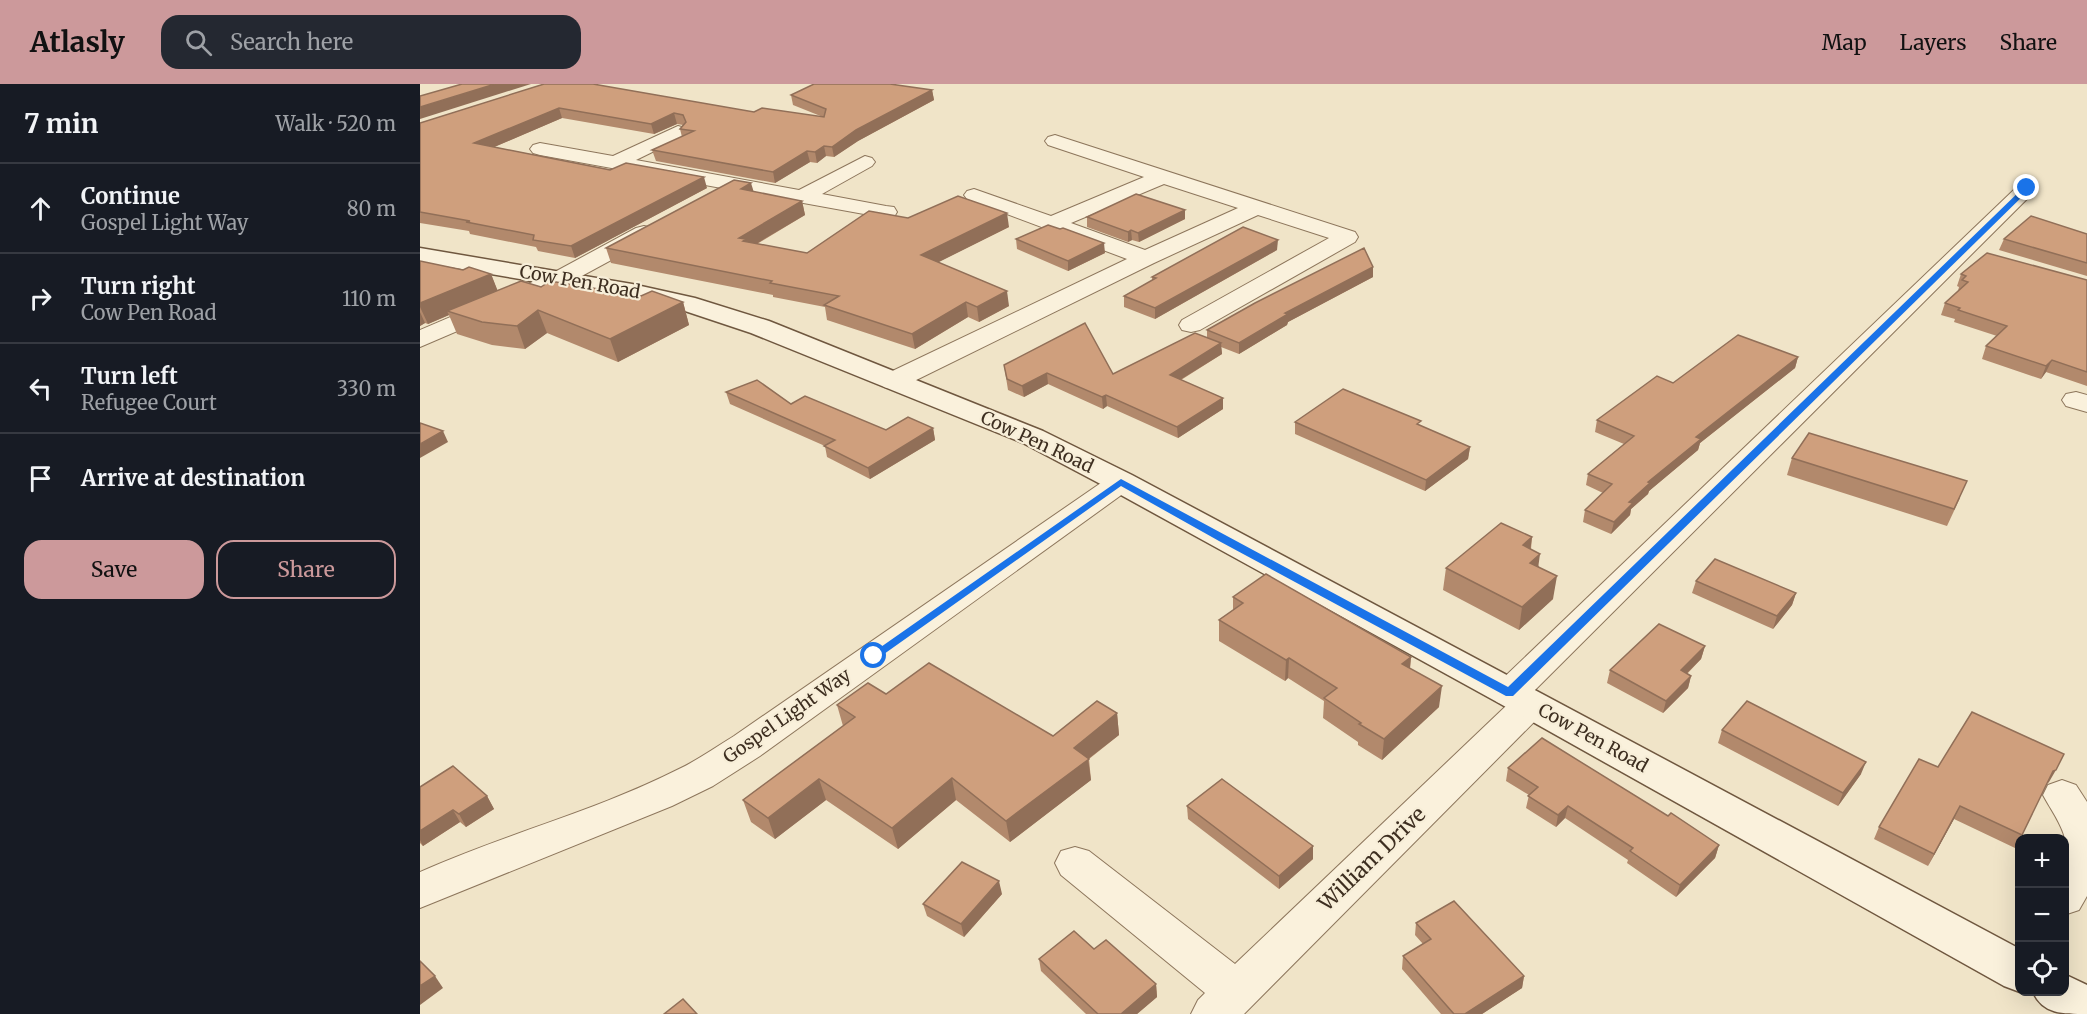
<!DOCTYPE html>
<meta charset="utf-8">
<style>
:root{--surface:#171b24;--page:#242831;--text:#f1f3f6;--muted:#9ea1a6;--line:#363941;--accent:#cc999b}
body{margin:0;font-family:Merriweather,serif;background:var(--page);color:var(--text)}
.controls{position:absolute;right:18px;bottom:18px;display:grid;overflow:hidden;border-radius:12px;box-shadow:0 6px 24px #0002}
.controls button{width:54px;height:54px;display:grid;place-items:center;padding:0;border:0;border-bottom:2px solid var(--line);background:var(--surface);color:var(--text);font:30px sans-serif}
.stop{position:absolute;width:18px;height:18px;margin:-14px;border:4px solid #1a73e8;border-radius:50%;background:#fff}
.stop.end{background:#1a73e8;border-color:#fff;box-shadow:0 2px 6px #0008}
.list{margin:0;padding:0;list-style:none}
h2{display:flex;justify-content:space-between;align-items:center;height:78px;margin:0;padding:0 24px;font-size:26px}
h2 small{font-size:20px;font-weight:400;color:var(--muted)}
.list li{display:grid;grid-template-columns:39px 1fr auto;gap:18px;align-items:center;box-sizing:border-box;height:90px;padding:0 24px;border-top:2px solid var(--line)}
.list b{display:block;font-size:22px;white-space:nowrap}
.list p{margin:0;font-size:20px;white-space:nowrap;color:var(--muted)}
.list em{font-size:20px;font-style:normal;color:var(--muted)}
.actions{display:flex;gap:12px;padding:18px 24px}
.actions a{flex:1;padding:14px 0;border:2px solid var(--accent);border-radius:18px;text-align:center;font-size:21px;color:var(--accent)}
.actions .main{background:var(--accent);color:#111}
.icon{flex:none;width:33px;height:33px;fill:none;stroke:currentColor;stroke-width:2;stroke-linecap:round;stroke-linejoin:round}
.map{position:relative;flex:none;width:1667px;height:930px;overflow:hidden}
header{display:flex;align-items:center;gap:36px;box-sizing:border-box;height:84px;padding:0 30px;background:var(--accent);color:#111}
header strong{font-size:28px}
nav{display:flex;gap:33px;margin-inline-start:auto;font-size:21px}
.search{width:420px;height:54px;background:var(--page);display:flex;align-items:center;gap:15px;box-sizing:border-box;padding:0 21px;border-radius:18px;color:var(--muted);font-size:22px}
main{display:flex}
aside{flex:1;background:var(--surface)}
.map>svg:first-child{display:block}
</style>
<header>
<strong>Atlasly</strong>
<div class="search"><svg class="icon" aria-label="search" viewBox="0 0 24 24"><circle cx="10" cy="10" r="6"/><path d="M15 15l6 6"/></svg>Search here</div>
<nav><a>Map</a><a>Layers</a><a>Share</a></nav>
</header>
<main>
<aside>
<h2>7 min<small>Walk · 520 m</small></h2>
<ul class="list">
<li><svg class="icon" aria-label="ahead" viewBox="0 0 24 24"><path d="M12 20V5M6 11l6-6 6 6"/></svg><div><b>Continue</b><p>Gospel Light Way</p></div><em>80 m</em></li>
<li><svg class="icon" aria-label="right" viewBox="0 0 24 24"><path d="M7 20v-9h11M14 6l5 5-5 5"/></svg><div><b>Turn right</b><p>Cow Pen Road</p></div><em>110 m</em></li>
<li><svg class="icon" aria-label="left" viewBox="0 0 24 24"><path d="M17 20v-9H6M10 6l-5 5 5 5"/></svg><div><b>Turn left</b><p>Refugee Court</p></div><em>330 m</em></li>
<li><svg class="icon" aria-label="arrive" viewBox="0 0 24 24"><path d="M6 21V4h12l-3 4 3 4H6"/></svg><div><b>Arrive at destination</b></div></li>
</ul>
<div class="actions"><a class="main">Save</a><a>Share</a></div>
</aside>
<div class="map">
<svg width="1667" height="930" viewBox="0 0 1667 930">
<rect width="100%" height="100%" fill="#f0e4c8"/>
<g fill="none" stroke-linecap="round" stroke-linejoin="round">
<g stroke="#8d765c" stroke-width="2">
<g id="minor">
<path d="M258,42L265,44L267,48L265,52L216,76L379,106L445,72L452,74L455,78L452,82L402,110L466,122L474,123L477,128L474,133L466,134L120,71L113,69L110,65L113,61L120,59L193,72Z"/>
<path d="M635,51L935,148L938,153L935,158L780,246L771,248L762,246L759,241L762,236L909,154L838,131L734,179L482,303L473,305L464,303L460,297L464,291L707,175L547,115L544,111L547,107L554,105L631,132L724,93L628,61L625,57L628,53ZM744,100L818,124L725,166L651,139Z"/>
<path d="M1607,98L1614,100L1617,104L1614,108L1113,608L1123,611L1128,620L1123,629L824,930H771L778,916L785,909L641,791L635,779L641,767L655,763L669,767L815,880L1087,621L1077,618L1072,609L1077,600L1600,100Z"/>
<path d="M224,142L232,144L235,149L232,154L147,200L0,263V246L131,190L216,144Z"/>
<path d="M1656,308L1667,311V328L1646,322L1642,316L1646,310Z"/>
<path d="M701,389L711,392L716,398L711,404L340,672L293,702L252,722L0,824V788C85,750 176,727 259,685C278,676 296,663 314,652L691,392Z"/>
<path d="M1642,696L1656,701L1667,718V812L1659,826L1644,831V776C1653,754 1633,730 1623,711L1628,701Z"/>
</g>
</g>
<g stroke="#6f573f" stroke-width="3">
<g id="secondary">
<path d="M0,164L212,200L275,214L349,237L623,347L712,391L1600,865V908H1602H1600L1584,902L1077,618L690,405L603,359L331,249L259,225L212,214L0,178Z"/>
<path d="M1644,890L1667,901V930C1642,930 1623,930 1613,908H1644Z"/>
</g>
</g>
<use href="#minor" fill="#faf1dc" fill-rule="evenodd"/>
<use href="#secondary" fill="#faf1dc" fill-rule="evenodd"/>
</g>
<g fill="#b2896c">
<path d="M124,0L334,28L403,33L373,21L371,11L512,6L514,16L438,57L414,73L406,72L397,79L390,78L355,99L236,77L232,66L262,53L260,45L263,41L257,40L234,50L142,34L74,63L287,104L155,174L118,167L116,163L50,150L49,147L0,139V39Z"/>
<path d="M333,108L382,117L385,131L337,160L387,169L488,134L589,143L518,178L589,222L559,238L548,233L495,265L407,236L405,223L353,213V211L191,179L186,164Z"/>
<path d="M765,126V135L719,158L712,156L708,158L667,143V133Z"/>
<path d="M640,145L685,169L648,187L597,165L596,155Z"/>
<path d="M1667,150V192L1579,166L1584,155Z"/>
<path d="M857,166L735,235L704,223V212L732,197V193Z"/>
<path d="M0,177L43,186L71,190L77,206L121,203L221,212L263,218L269,241L198,278L127,249L105,265L72,261L37,250L29,231L8,240L5,239L0,242Z"/>
<path d="M953,183V193L868,238L867,241L819,270L801,263L802,270L761,296L803,314V325L758,354L687,322L683,325L628,300L604,313L588,306L584,281L693,290L787,254V246Z"/>
<path d="M1541,190L1667,196V302L1626,288L1621,295L1562,275L1566,262L1577,252L1534,238L1535,235L1521,231L1525,219L1538,207L1539,203L1537,202Z"/>
<path d="M1378,273L1375,284L1280,359L1278,366L1229,407L1228,410L1211,425L1210,431L1191,450L1163,438L1165,426L1183,409L1166,401L1168,390L1204,360L1175,348L1177,336L1253,299Z"/>
<path d="M306,308L371,320L466,346L513,344L515,356L450,395L407,373L405,362L310,320Z"/>
<path d="M875,338L1000,342L1050,363L1048,375L1005,407L875,350Z"/>
<path d="M1372,374L1540,414L1527,442L1367,391Z"/>
<path d="M1112,453L1111,465L1133,515L1099,546L1023,506L1026,484Z"/>
<path d="M1276,497L1376,509L1372,521L1353,545L1272,509Z"/>
<path d="M813,513L991,573L990,585L1019,623L962,676L938,661V658L903,634L904,617L868,594L865,597L799,557V536L813,526Z"/>
<path d="M1285,562L1281,575L1267,590L1271,592L1268,604L1243,629L1187,599L1190,586Z"/>
<path d="M466,610L633,652L697,629L699,651L669,675L671,696L590,758L536,716L478,765L406,716L355,755L331,738L323,716L423,642L417,621Z"/>
<path d="M1302,646L1441,690L1418,722L1298,659Z"/>
<path d="M1518,683L1629,698L1627,699L1595,764L1534,735L1508,782L1454,755L1459,743Z"/>
<path d="M1088,684L1248,732L1299,761L1295,774L1256,813L1207,779L1208,776L1145,734L1136,743L1106,724L1109,711L1086,697Z"/>
<path d="M0,703L67,712L74,725L46,743L40,738L3,762L0,759Z"/>
<path d="M767,722L893,762V775L859,805L768,735Z"/>
<path d="M582,810L544,853L507,832L503,820Z"/>
<path d="M996,839L1104,892L1102,904L1062,930H1021L982,885L983,872L1003,860L995,851Z"/>
<path d="M674,865L736,900L737,913L717,930H666L621,887L619,875Z"/>
</g>
<g fill="#916f58">
<path d="M75,0H111L0,35V23Z"/>
<path d="M512,6L514,16L438,57L414,73L412,63L436,46Z"/>
<path d="M139,24L142,34L58,70L54,59Z"/>
<path d="M254,29L257,40L234,50L231,40Z"/>
<path d="M404,62L406,72L397,79L395,68Z"/>
<path d="M387,67L390,78L355,99L353,88Z"/>
<path d="M284,93L287,104L155,174L151,162Z"/>
<path d="M331,99L335,112L321,105Z"/>
<path d="M382,117L385,131L329,164L319,154Z"/>
<path d="M765,126V135L719,158L718,149Z"/>
<path d="M587,129L589,143L503,186L501,171Z"/>
<path d="M711,146L712,156L708,158V148Z"/>
<path d="M858,156L857,166L735,235V224Z"/>
<path d="M684,159L685,169L648,187V177Z"/>
<path d="M953,183V193L868,238L867,241L819,270V259L865,229Z"/>
<path d="M71,190L79,210L27,227L29,231L8,240L0,223V219Z"/>
<path d="M587,207L589,222L559,238L557,223Z"/>
<path d="M263,218L269,241L198,278L190,255Z"/>
<path d="M546,218L548,233L495,265L492,250Z"/>
<path d="M118,226L127,249L105,265L97,242Z"/>
<path d="M0,228L5,239L0,242Z"/>
<path d="M801,259L802,270L750,302V291Z"/>
<path d="M1378,273L1375,284L1280,359L1278,366L1229,407L1228,410L1211,425L1210,431L1191,450L1194,438L1209,418L1228,398L1276,353Z"/>
<path d="M1632,276L1626,288L1621,295L1626,282Z"/>
<path d="M627,289L628,300L604,313L602,302Z"/>
<path d="M686,311L687,322L683,325L682,313Z"/>
<path d="M803,314V325L758,354L757,343Z"/>
<path d="M513,344L515,356L450,395L448,384Z"/>
<path d="M23,347L28,358L0,374V360Z"/>
<path d="M1050,363L1048,375L1005,407L1006,396Z"/>
<path d="M1112,453L1109,475L1103,461Z"/>
<path d="M1120,470L1117,492L1110,479Z"/>
<path d="M1137,492L1133,515L1099,546L1102,523Z"/>
<path d="M1376,509L1372,521L1353,545L1357,532Z"/>
<path d="M1285,562L1281,575L1257,599L1261,586Z"/>
<path d="M991,573L989,593L982,580Z"/>
<path d="M869,574L868,594L865,597L866,576Z"/>
<path d="M1271,592L1268,604L1243,629L1246,617Z"/>
<path d="M1022,602L1019,623L962,676L964,655Z"/>
<path d="M697,629L699,651L668,675L671,696L590,758L586,737L654,664Z"/>
<path d="M1446,678L1441,690L1418,722L1423,709Z"/>
<path d="M1636,686L1629,698L1626,700L1633,687Z"/>
<path d="M532,694L536,716L478,765L472,744Z"/>
<path d="M399,695L406,716L355,755L348,734Z"/>
<path d="M67,712L74,725L46,743L39,730Z"/>
<path d="M1148,722L1145,734L1136,743L1138,731Z"/>
<path d="M1540,722L1534,735L1508,782L1514,770Z"/>
<path d="M33,726L40,738L3,762L0,756V747Z"/>
<path d="M1299,761L1295,774L1256,813L1260,801Z"/>
<path d="M893,762V775L859,805V792Z"/>
<path d="M579,797L582,810L544,853L541,840Z"/>
<path d="M15,892L23,904L0,921V902Z"/>
<path d="M1104,892L1102,904L1062,930H1045Z"/>
<path d="M736,900L737,913L717,930H701Z"/>
</g>
<g fill="#cf9f7d" stroke="#916f58" stroke-width="1.5">
<path d="M42,0H75L0,23V12Z"/>
<path d="M124,0H173L334,28L342,24L404,33L406,25L371,11L394,0H470L512,6L436,46L412,63L404,62L395,68L387,67L353,88L232,66L274,47L260,45L266,38L263,31L254,29L231,40L139,24L54,59L190,86L206,79L284,93L151,162L113,156L114,151L46,138L50,137L0,128V39Z"/>
<path d="M314,96L331,99L321,105L382,117L319,154L326,155L323,157L387,169L449,127L488,134L538,112L587,129L501,171L587,207L557,223L546,218L492,250L404,221L419,212L350,199L352,197L186,164Z"/>
<path d="M716,110L765,126L718,149L711,146L708,148L667,133Z"/>
<path d="M1611,132L1667,150V179L1584,155Z"/>
<path d="M628,141L640,145L643,144L684,159L648,177L596,155Z"/>
<path d="M823,143L858,156L735,224L704,212L736,194L732,193Z"/>
<path d="M944,164L953,183L865,229L868,230L819,259L787,246L835,219Z"/>
<path d="M1567,169L1667,196V288L1632,276L1626,282L1566,262L1587,242L1538,226L1540,224L1525,219L1548,198L1542,196L1546,192L1541,190Z"/>
<path d="M0,177L43,186L49,183L71,190L0,219Z"/>
<path d="M101,197L121,203L130,197L221,212L232,207L263,218L190,255L118,226L97,242L62,238L27,227Z"/>
<path d="M665,239L693,290L775,249L801,259L750,291L803,314L757,343L686,311L682,313L627,289L602,302L587,295L584,281Z"/>
<path d="M1318,251L1378,273L1276,353L1281,355L1228,398L1230,399L1209,418L1213,419L1194,438L1165,426L1192,400L1168,390L1214,352L1177,336L1237,292L1253,299Z"/>
<path d="M337,296L371,320L385,312L466,346L488,333L513,344L448,384L404,362L415,356L306,308Z"/>
<path d="M923,305L1001,337L997,340L1050,363L1006,396L875,338Z"/>
<path d="M0,339L23,347L0,360Z"/>
<path d="M1389,349L1547,397L1534,425L1372,374Z"/>
<path d="M1081,439L1112,453L1103,461L1120,470L1110,479L1137,492L1102,523L1026,484Z"/>
<path d="M1295,475L1376,509L1357,532L1276,497Z"/>
<path d="M846,490L991,573L982,580L1022,602L964,655L939,640L941,639L904,614L917,604L869,574L866,576L799,536L823,519L813,513Z"/>
<path d="M1239,540L1285,562L1261,586L1271,592L1246,617L1190,586Z"/>
<path d="M509,579L633,652L677,617L697,629L654,664L669,675L586,737L532,694L472,744L399,695L348,734L323,716L435,633L417,621L448,599L466,610Z"/>
<path d="M1327,617L1446,678L1423,709L1302,646Z"/>
<path d="M1552,628L1644,670L1636,686L1633,687L1602,751L1540,722L1514,770L1459,743L1499,675L1518,683Z"/>
<path d="M1122,654L1248,732L1251,729L1299,761L1260,801L1210,767L1213,764L1148,722L1138,731L1108,712L1118,703L1088,684Z"/>
<path d="M33,682L67,712L39,730L33,726L0,747V703Z"/>
<path d="M802,695L893,762L859,792L767,722Z"/>
<path d="M542,778L579,797L541,840L503,820Z"/>
<path d="M1034,817L1104,892L1045,930H1034L983,872L1011,855L996,839Z"/>
<path d="M654,847L674,865L686,856L736,900L701,930H678L619,875Z"/>
<path d="M0,877L15,892L0,902Z"/>
<path d="M263,915L277,930H244Z"/>
</g>
<path fill="#1a73e8" d="M1605,102L1611,104L1093,612H1086L799,457L701,402L457,575L454,576L448,572L701,395L1088,603Z"/>
<g text-anchor="middle" stroke-width="4.5" stroke-linejoin="round" paint-order="stroke">
<g font-size="18" fill="#3d2e20" stroke="#f7eed8">
<text transform="translate(160 198) rotate(10)" y="6">Cow Pen Road</text>
<text transform="translate(617 358) rotate(25)" y="6">Cow Pen Road</text>
<text transform="translate(367 632) rotate(-35)" y="6">Gospel Light Way</text>
<text transform="translate(1173 654) rotate(29)" y="6">Cow Pen Road</text>
</g>
<g font-size="21" fill="#3d2e20" stroke="#f7eed8">
<text transform="translate(952 775) rotate(-44)" y="7">William Drive</text>
</g>
</g>
</svg>
<div class="controls">
<button>+</button>
<button>−</button>
<button><svg class="icon" aria-label="locate" viewBox="0 0 24 24"><circle cx="12" cy="12" r="6"/><path d="M12 2v4M12 18v4M2 12h4M18 12h4"/></svg></button>
</div>
<div class="stop" style="left:454px;top:572px"></div>
<div class="stop end" style="left:1607px;top:104px"></div>
</div>
</main>
